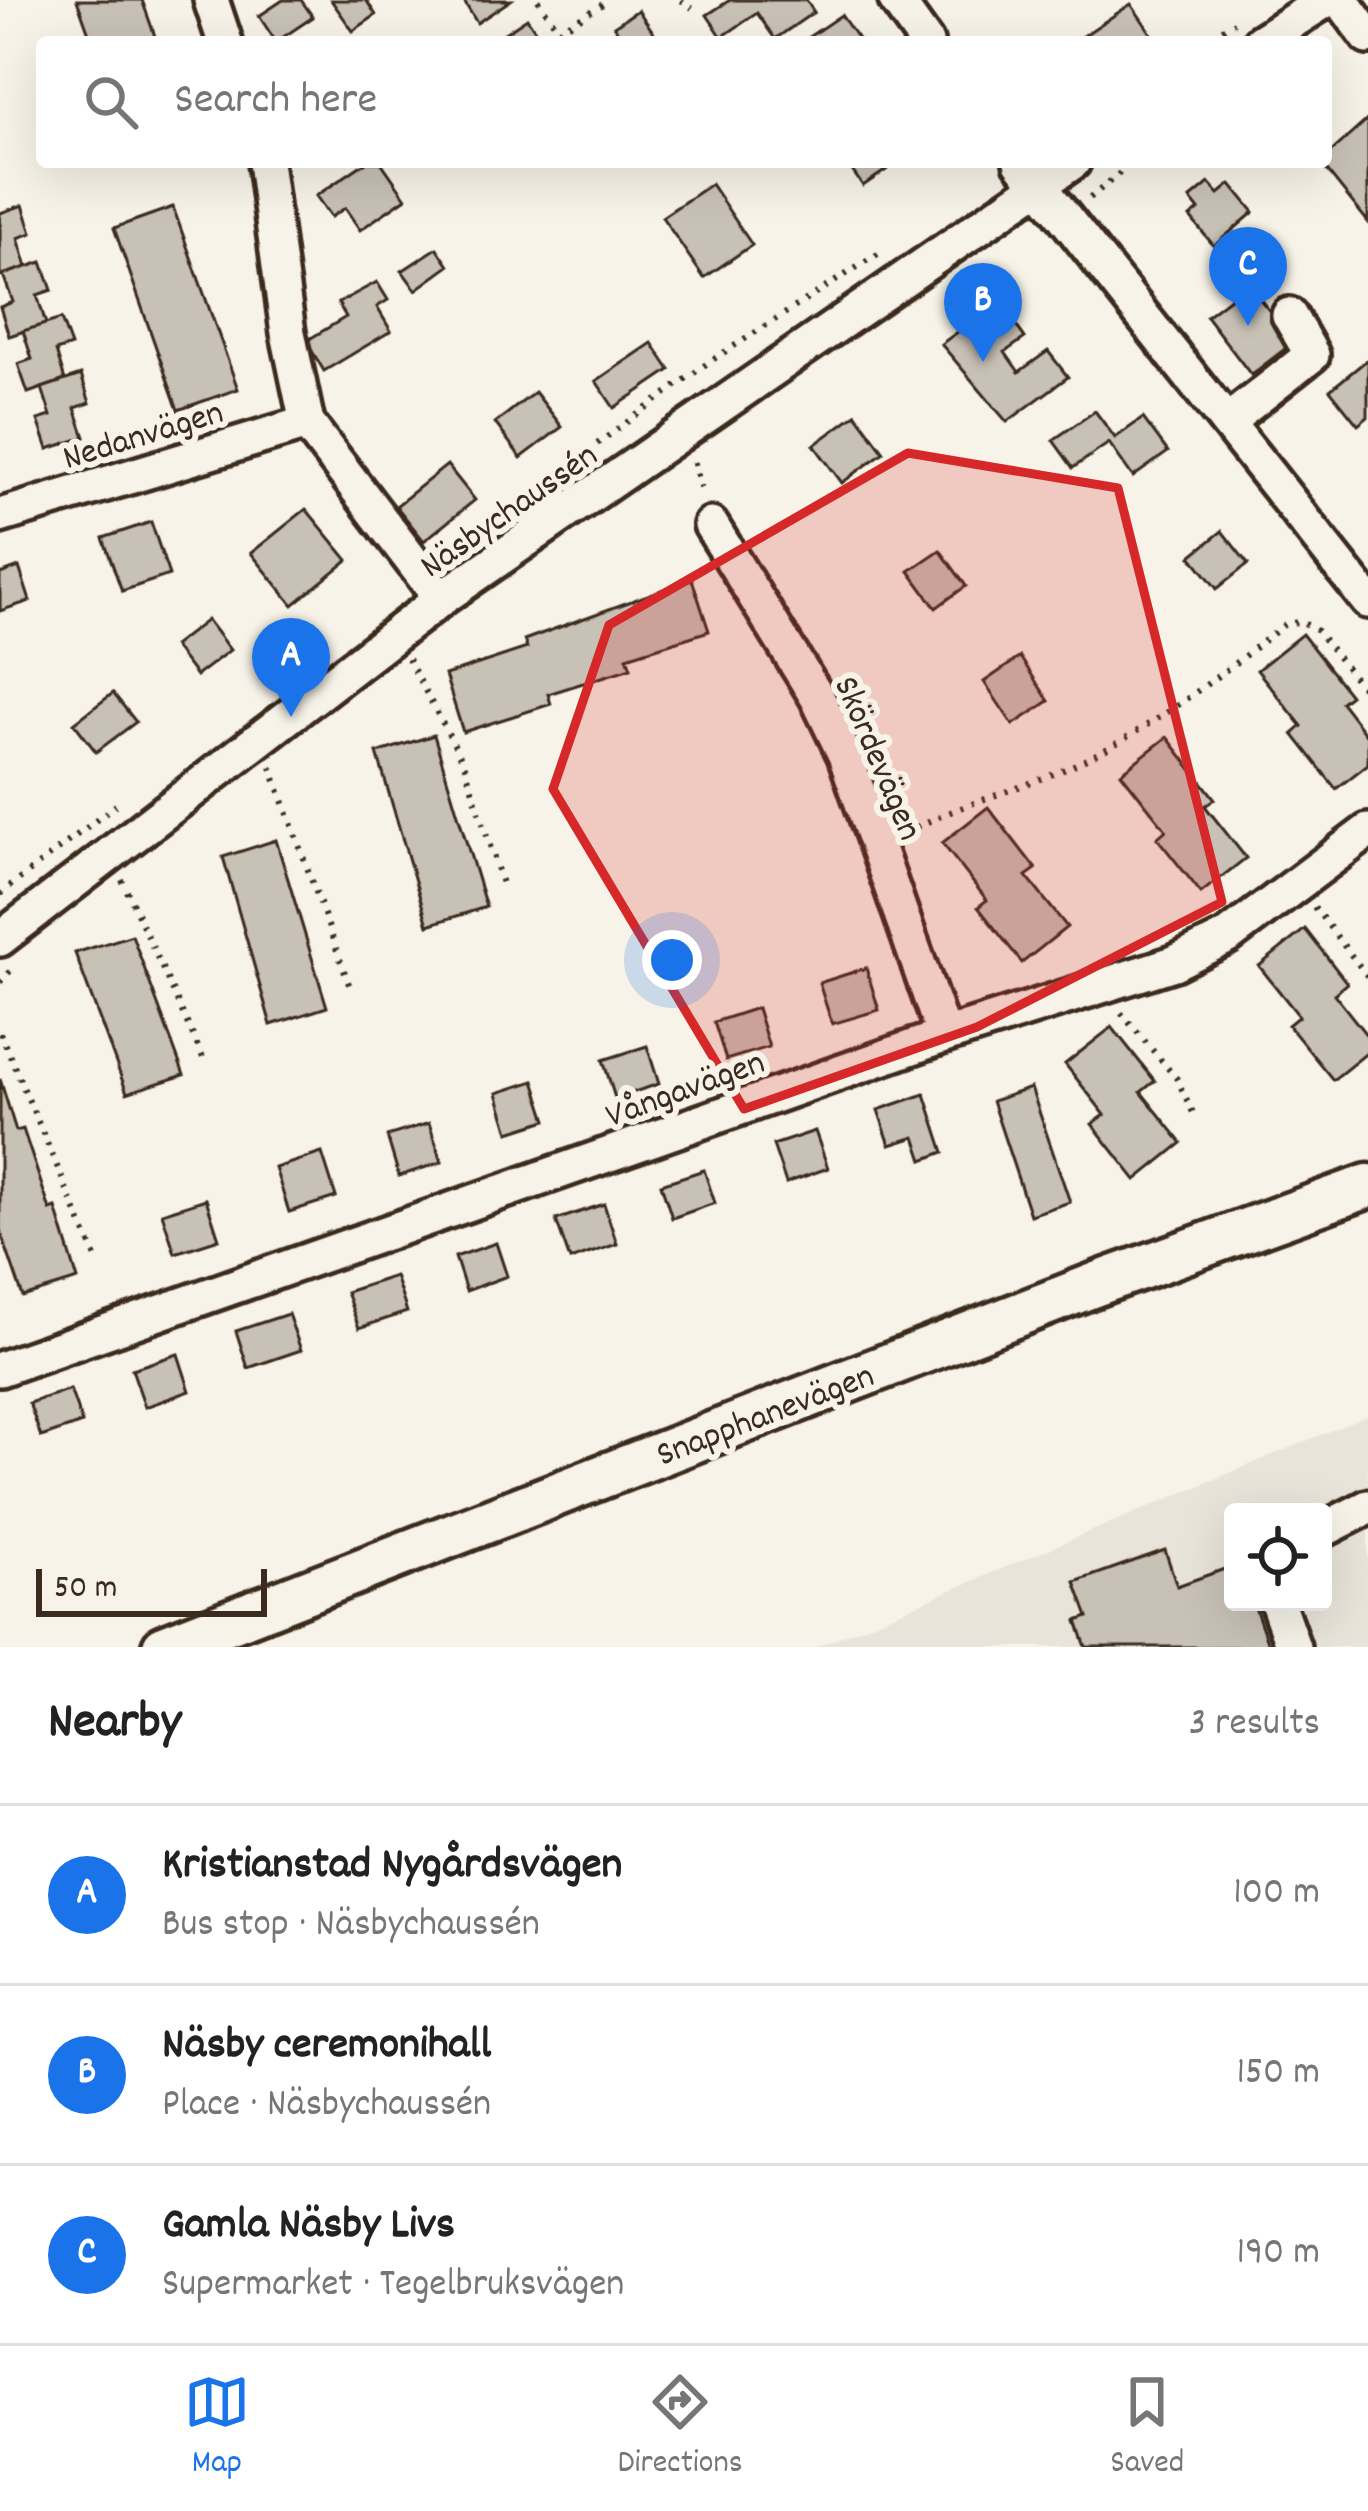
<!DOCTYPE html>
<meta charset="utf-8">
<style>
:root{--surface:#fff;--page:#f2f2f2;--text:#222;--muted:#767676;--line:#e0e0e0;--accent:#1a73e8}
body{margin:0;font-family:Dekko,sans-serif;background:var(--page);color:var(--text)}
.controls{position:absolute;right:36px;bottom:36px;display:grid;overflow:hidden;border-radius:12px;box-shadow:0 12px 48px #0002}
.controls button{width:108px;height:108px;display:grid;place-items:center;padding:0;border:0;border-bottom:3px solid var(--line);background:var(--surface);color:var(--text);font:60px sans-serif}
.scale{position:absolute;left:36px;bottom:30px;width:231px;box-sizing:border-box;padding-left:12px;border:6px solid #3b2a1e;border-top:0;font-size:33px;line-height:42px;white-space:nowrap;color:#3b2a1e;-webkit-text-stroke:9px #f7f3e8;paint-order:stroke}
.you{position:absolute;left:672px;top:960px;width:42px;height:42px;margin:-30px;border:9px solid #fff;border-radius:50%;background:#1a73e8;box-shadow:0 0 0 18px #1a73e833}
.badge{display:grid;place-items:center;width:78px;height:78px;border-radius:50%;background:var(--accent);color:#fff;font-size:39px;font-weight:700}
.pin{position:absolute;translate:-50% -99px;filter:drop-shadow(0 3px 6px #0008)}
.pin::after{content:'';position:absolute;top:63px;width:42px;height:36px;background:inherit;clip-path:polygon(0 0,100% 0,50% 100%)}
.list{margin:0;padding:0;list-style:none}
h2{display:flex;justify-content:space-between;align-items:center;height:156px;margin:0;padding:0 48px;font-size:51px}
h2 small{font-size:39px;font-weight:400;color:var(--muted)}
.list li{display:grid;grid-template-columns:78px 1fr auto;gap:36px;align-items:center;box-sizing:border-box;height:180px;padding:0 48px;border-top:3px solid var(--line)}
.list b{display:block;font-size:45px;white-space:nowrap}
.list p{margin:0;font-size:39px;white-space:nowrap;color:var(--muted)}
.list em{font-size:39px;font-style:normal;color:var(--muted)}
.icon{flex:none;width:66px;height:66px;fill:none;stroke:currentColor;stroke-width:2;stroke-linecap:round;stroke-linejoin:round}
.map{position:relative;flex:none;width:1368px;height:1647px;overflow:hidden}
.search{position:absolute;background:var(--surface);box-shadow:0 12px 48px #0002;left:36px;right:36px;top:36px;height:132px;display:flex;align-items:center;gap:30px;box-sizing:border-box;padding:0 42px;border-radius:12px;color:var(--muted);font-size:45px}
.sheet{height:696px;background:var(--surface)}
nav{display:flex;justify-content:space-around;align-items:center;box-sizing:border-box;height:168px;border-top:3px solid var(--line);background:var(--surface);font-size:33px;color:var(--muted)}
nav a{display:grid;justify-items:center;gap:6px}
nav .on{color:var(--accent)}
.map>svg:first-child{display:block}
</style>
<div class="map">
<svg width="1368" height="1647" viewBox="0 0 1368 1647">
<rect width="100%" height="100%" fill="#f7f3e8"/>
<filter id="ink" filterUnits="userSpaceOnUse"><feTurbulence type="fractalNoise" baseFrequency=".00833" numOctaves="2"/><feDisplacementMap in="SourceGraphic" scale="24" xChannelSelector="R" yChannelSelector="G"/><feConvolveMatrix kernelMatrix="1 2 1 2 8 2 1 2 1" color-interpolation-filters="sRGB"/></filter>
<g filter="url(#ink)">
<path fill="#e9e4d9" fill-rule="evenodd" d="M1368,1415V1647H815ZM1233,1512H1323V1602H1233Z"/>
<g fill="#c8c1b6" stroke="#3b2a1e" stroke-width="3">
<path d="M77,0H142L157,42H92Z"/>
<path d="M283,0H301L313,17L276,42L259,16Z"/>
<path d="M331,0H366L376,15L353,31Z"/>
<path d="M463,0H511L477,23Z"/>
<path d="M730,0H806L814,12L775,39L757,13L722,37L707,15Z"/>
<path d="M1131,4L1157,42H1074Z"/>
<path d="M638,10L660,42H625L614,26Z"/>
<path d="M841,15L860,42H810L807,38Z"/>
<path d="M527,18L543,42H491Z"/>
<path d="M1368,119V222L1320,162Z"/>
<path d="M366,162H381L406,198L360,230L345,208L331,217L316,196Z"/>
<path d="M846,162H898L863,186Z"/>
<path d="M1209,183L1219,194L1231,184L1254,212L1214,246L1190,217L1199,210L1190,199Z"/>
<path d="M711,184L752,245L704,278L662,217Z"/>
<path d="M23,205L32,233L18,238L27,267L0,276V213Z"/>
<path d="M173,207L238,389L178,410L114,228Z"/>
<path d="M437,248L449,266L416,290L402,271Z"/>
<path d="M42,262L52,290L37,295L46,324L9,336L0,307L13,302L3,275Z"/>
<path d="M377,282L388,300L377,307L391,331L324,371L306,341L346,317L338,303Z"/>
<path d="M1248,284L1294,342L1251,375L1206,316Z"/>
<path d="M999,302L1025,338L1005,352L1019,372L1048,351L1068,377L1007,422L941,344Z"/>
<path d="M61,319L71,346L56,351L65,380L28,393L18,364L32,359L23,331Z"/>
<path d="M652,343L670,370L614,408L596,381Z"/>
<path d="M1368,359V417L1358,425L1330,390Z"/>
<path d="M81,375L90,403L75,408L85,437L48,449L38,420L51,416L42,388Z"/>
<path d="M535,392L562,427L521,458L495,423Z"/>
<path d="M1095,411L1115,438L1143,418L1168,452L1133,477L1109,443L1073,468L1053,440Z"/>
<path d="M856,414L884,452L842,483L814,445Z"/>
<path d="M447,465L475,500L424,541L396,506Z"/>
<path d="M306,509L348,560L293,605L251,553Z"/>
<path d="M151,522L169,575L122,591L103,538Z"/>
<path d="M1222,531L1248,564L1217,589L1191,556Z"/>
<path d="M940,550L966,586L936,608L909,571Z"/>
<path d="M19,567L30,601L0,611V574Z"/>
<path d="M692,579L709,631L627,657L631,668L548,694L551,704L463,732L445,675L527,648L524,640Z"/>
<path d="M207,620L230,650L196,676L173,646Z"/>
<path d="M1302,634L1350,695L1341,702L1368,737V764L1336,789L1293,734L1302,726L1257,670Z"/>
<path d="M1020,657L1049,701L1013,725L984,682Z"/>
<path d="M113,693L136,722L96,752L74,723Z"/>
<path d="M434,735L486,907L428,925L377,753Z"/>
<path d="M1167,737L1215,799L1205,806L1246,858L1201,893L1157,838L1166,830L1121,773Z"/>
<path d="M988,807L1036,869L1026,876L1067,927L1022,963L978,907L987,900L942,843Z"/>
<path d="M276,840L327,1007L271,1025L223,857Z"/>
<path d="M1305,929L1347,983L1334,994L1368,1037V1052L1333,1080L1288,1025L1299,1016L1259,966Z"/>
<path d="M132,935L184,1075L127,1093L75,953Z"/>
<path d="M866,968L879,1010L832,1024L819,983Z"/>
<path d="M757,1008L769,1047L726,1060L714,1022Z"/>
<path d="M1112,1027L1155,1081L1141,1092L1182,1143L1136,1180L1092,1124L1105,1115L1065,1064Z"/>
<path d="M647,1046L659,1084L615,1098L603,1060Z"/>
<path d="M0,1079L16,1131L23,1129L50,1210L56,1208L78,1280L23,1297L0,1230Z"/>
<path d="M534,1081L547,1120L509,1132L497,1093Z"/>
<path d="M1031,1088L1070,1202L1030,1215L992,1101Z"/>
<path d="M925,1094L944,1152L923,1160L915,1137L890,1145L878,1110Z"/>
<path d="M429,1123L442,1162L399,1176L387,1136Z"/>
<path d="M815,1131L828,1168L786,1183L773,1145Z"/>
<path d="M322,1153L336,1197L289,1212L275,1168Z"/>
<path d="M704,1170L715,1203L672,1218L661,1184Z"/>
<path d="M206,1199L219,1239L175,1253L162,1213Z"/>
<path d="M604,1204L617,1244L570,1260L556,1220Z"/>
<path d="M496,1243L507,1276L466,1291L455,1257Z"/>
<path d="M395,1276L407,1312L359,1328L346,1292Z"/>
<path d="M288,1314L301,1350L248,1368L236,1331Z"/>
<path d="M178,1354L190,1391L145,1407L132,1369Z"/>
<path d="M70,1389L82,1423L41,1437L29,1403Z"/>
<path d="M1165,1550L1177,1586L1233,1566V1602H1253L1269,1647H1086L1077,1621L1088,1617L1075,1582Z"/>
</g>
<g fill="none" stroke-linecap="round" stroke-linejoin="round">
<g stroke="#3b2a1e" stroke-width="42">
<g id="minor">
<path d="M211,0L225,42"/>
<path d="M896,0L926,42"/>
<path d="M1341,0L1368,37"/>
<path d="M1260,42L1326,0"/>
<path d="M265,162L288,333L307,423L441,599"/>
<path d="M1021,162L1368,601"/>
<path d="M1227,422L1312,355L1289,315"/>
<path d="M0,516L307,423"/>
<path d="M711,525L817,697L845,755L944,1036"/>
<path d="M0,939L441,599L1073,162"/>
<path d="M0,1369L944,1036L1174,963L1227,937L1368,831"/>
<path d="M1323,1530L1368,1507"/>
<path d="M1277,1602L1293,1647"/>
</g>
</g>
<g stroke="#3b2a1e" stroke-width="51">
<path id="major" d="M164,1647L1097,1284L1368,1186"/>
</g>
<g stroke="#3b2a1e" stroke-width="6" stroke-dasharray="3 9" stroke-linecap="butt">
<path d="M538,0L559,30L610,0"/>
<path d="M681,0L692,8"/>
<path d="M1202,42L1234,22"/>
<path d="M1090,198L1133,162"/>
<path d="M694,462L703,496"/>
<path d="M481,529L709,362L884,250"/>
<path d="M408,659L464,763L504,890"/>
<path d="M271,767L350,987"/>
<path d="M906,833C953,807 1001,795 1051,775C1139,739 1210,683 1284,625L1301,621L1317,631L1368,695"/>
<path d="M122,880L204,1060"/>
<path d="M0,894L116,805"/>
<path d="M1314,907L1368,977"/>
<path d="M0,982L12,969"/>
<path d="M1121,1013L1177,1079L1195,1117"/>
<path d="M0,1033L97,1260"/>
</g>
<use href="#minor" stroke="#f7f3e8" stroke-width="33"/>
<use href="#major" stroke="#f7f3e8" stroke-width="42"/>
</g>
</g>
<path fill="#d62828" fill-opacity="0.2" stroke="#d62828" stroke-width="9" stroke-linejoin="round" d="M908,453L1118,488L1222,902L977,1027L744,1109L553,789L609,625Z"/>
<g text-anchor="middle" stroke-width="12" stroke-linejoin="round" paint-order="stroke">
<g font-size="36" fill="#3b2a1e" stroke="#f7f3e8">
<text transform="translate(142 432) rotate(-17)" y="13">Nedanvägen</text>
<text transform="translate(507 508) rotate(-35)" y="13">Näsbychaussén</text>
<text transform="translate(881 757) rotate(67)" y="13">Skördevägen</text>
<text transform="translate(684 1086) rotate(-20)" y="13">Vångavägen</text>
<text transform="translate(764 1412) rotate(-21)" y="13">Snapphanevägen</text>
</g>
</g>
</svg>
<div class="controls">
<button><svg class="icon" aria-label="locate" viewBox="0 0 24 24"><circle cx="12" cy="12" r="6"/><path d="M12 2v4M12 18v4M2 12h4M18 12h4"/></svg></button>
</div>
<div class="scale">50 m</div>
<div class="you"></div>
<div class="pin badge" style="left:291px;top:717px">A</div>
<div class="pin badge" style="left:983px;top:362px">B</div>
<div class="pin badge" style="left:1248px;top:326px">C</div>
<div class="search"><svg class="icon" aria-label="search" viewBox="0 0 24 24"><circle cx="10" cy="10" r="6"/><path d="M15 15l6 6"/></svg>Search here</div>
</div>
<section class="sheet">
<h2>Nearby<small>3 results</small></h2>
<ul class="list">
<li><span class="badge">A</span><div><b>Kristianstad Nygårdsvägen</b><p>Bus stop · Näsbychaussén</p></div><em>100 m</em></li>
<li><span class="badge">B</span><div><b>Näsby ceremonihall</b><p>Place · Näsbychaussén</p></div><em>150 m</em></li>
<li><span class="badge">C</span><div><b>Gamla Näsby Livs</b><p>Supermarket · Tegelbruksvägen</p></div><em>190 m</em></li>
</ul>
</section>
<nav>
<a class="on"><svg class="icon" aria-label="map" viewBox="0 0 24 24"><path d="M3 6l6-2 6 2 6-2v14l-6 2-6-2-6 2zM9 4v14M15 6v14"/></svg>Map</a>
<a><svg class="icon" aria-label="directions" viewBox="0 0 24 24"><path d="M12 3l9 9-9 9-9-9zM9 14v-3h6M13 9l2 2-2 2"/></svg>Directions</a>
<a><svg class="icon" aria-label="saved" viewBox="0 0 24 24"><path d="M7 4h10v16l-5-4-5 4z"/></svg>Saved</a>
</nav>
